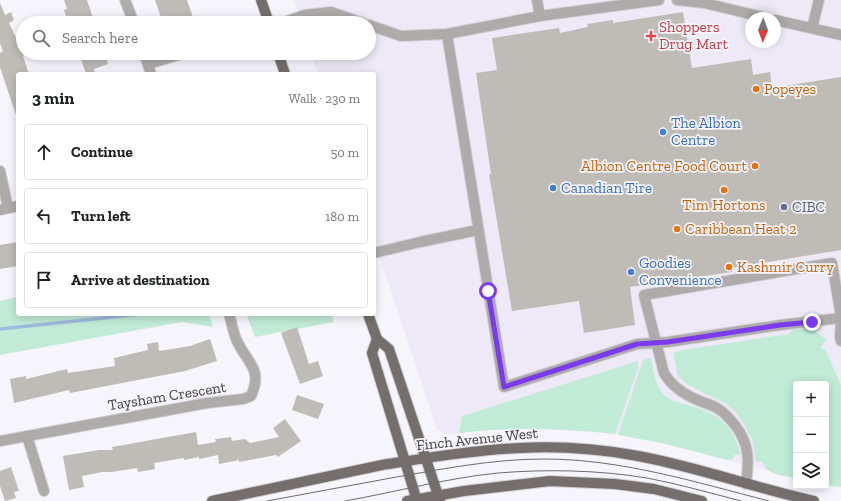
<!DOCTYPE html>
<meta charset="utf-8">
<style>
:root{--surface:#fff;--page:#f2f2f2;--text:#202124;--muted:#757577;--line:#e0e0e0}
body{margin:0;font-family:"Zilla Slab",serif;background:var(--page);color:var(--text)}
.controls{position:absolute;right:12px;bottom:12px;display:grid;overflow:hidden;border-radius:4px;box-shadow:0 2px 10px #0003}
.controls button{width:36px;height:36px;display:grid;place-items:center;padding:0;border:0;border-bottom:1px solid var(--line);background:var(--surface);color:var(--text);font:20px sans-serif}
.compass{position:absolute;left:745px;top:12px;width:36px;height:36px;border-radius:50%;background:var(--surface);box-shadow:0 2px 10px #0003;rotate:181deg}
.stop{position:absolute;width:12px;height:12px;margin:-9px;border:3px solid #7c3aed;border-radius:50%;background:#fff}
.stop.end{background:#7c3aed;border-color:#fff;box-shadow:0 1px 4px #0008}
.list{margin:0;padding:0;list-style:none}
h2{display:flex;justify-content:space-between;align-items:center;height:52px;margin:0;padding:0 16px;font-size:17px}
h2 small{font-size:13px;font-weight:400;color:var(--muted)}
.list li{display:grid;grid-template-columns:26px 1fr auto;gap:12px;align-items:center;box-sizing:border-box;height:56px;margin:0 8px 8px;padding:0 8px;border:1px solid var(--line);border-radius:4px}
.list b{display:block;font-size:15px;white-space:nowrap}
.list em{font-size:13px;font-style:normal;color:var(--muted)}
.icon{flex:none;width:22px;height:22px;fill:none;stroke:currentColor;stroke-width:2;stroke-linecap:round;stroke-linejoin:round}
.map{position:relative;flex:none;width:841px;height:501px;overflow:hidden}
.search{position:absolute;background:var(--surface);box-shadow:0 2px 10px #0003;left:16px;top:16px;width:360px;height:44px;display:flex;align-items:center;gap:10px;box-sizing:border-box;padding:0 14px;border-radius:22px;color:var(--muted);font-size:15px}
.panel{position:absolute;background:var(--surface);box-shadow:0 2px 10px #0003;left:16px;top:72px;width:360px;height:244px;border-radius:4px}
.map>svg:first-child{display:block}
</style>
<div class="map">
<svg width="841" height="501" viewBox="0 0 841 501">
<rect width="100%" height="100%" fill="#f7f5fc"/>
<path fill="#ede9f7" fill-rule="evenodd" d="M294,0H841V487L826,485V384H796V478L666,444L625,435L593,432L537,429L479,430L446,435L437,429L374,240V74H318L311,53H369V23H301ZM751,18H775V42H751Z"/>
<g fill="#c1ebd7">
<path d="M18,297V314H209L213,327L182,322L0,355V301Z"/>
<path d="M246,314H331L334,322L255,337Z"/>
<path d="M798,326L813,330L827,340L820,347L826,351L841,385V487L826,485V384H796V478C784,476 765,475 762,461L756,462L752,439L745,426L735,411L724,403L688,385L678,376L673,353L683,350L788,334Z"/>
<path d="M651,358C653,370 655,386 664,395C671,401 679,403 687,405C717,413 733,423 740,454L734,455L733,459L727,460L666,444L618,435L643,360Z"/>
<path d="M638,361V368L615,434C563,428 511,427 459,433L462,416Z"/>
</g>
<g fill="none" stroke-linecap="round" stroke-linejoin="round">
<path stroke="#a0bbdb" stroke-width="3.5" d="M0,329L141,314"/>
</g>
<g fill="#bfbbb6">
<path d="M64,0H87L93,18L78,23H68L64,10L67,9Z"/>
<path d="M155,0H187L195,23H163Z"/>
<path d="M0,3L5,15L11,12L14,20L9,23L24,55L23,56L29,74H18V115H16L0,67V53L3,51L0,43Z"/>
<path d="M683,12L692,68L751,59L753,75L770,72L772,88L841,77V250L731,268L732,272L630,287L635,325L584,333L579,301L512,311L489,174H491L476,73L497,70L492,38L559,28L560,33L588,27L587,24L613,20V23Z"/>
<path d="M79,53H105L108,64L94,69L95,74H86Z"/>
<path d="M18,242V266L0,269V245Z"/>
<path d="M297,327L309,364L318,361L323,376L300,384L281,333Z"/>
<path d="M210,339L217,361L185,371L70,393L69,390L14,403L10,379L26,376V379L67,369L68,373L115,366L114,358L148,350L147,344L158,342L159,351L190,346Z"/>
<path d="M297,395L324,404L318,419L292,410Z"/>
<path d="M285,419L301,441L278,457L276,455L239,462V460L219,464L218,455L199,459V457L184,460V458L154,463L155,469L138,472L137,468L112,472H102L82,476L84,487L69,490L63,456L99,450H113L112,447L196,432L198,445L216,442L215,439L231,437L232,441L245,439L250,443L279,437L273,428Z"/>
<path d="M11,467L19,491L14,492L16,498L5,501L0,486V471Z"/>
</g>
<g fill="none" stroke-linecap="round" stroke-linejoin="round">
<g stroke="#d2d0d6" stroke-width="12">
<g id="minor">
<path d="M125,0L134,23"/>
<path d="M537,0L540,16"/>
<path d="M677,0L704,3L767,18"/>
<path d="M775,20L841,35"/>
<path d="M282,23L305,15L331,12L363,23"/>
<path d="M369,25L401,36L447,34L540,16L659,0"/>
<path d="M812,28L819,0"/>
<path d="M447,34L504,387L637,344L668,342L780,325L841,318"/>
<path d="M144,53L151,74"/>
<path d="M148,64L185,53"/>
<path d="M0,171L8,208"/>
<path d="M0,210L18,206"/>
<path d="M374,253L420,242L478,230"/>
<path d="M841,319L840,337L841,341"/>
<path d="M27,436L44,491"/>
<path d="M0,441L207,403L243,399L251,396C263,369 248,364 237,341C233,333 232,323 229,314"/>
<path d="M746,484C749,460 750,445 735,425C730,419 724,412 717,408C712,405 705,403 700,401C685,395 672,387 664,373L644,295L832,263L841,317"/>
</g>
</g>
<g stroke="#d2d0d6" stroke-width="12">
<g id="major">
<path d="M261,0L269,23"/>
<path d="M278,53L285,74"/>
<path d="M368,314L377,339L389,349L440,501"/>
<path d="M377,339L372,353L417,501"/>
<path d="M212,501L382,465C427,458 474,450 520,448C559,446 600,449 638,456C698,467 755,488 814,501"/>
<path d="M407,501L464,491L550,481L615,484L654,489L702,501"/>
</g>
</g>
<use href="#minor" stroke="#afabab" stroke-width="10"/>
<use href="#major" stroke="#746e6c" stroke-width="10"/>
<g stroke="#6c6b6f" stroke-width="1">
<path d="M267,501C308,493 350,486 391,478C442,469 493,459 544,459C621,459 695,482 769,501"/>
<path d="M345,501C396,492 447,478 498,473C547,469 598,470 647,478C679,484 710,493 741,501"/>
</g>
</g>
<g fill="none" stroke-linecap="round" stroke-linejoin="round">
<path stroke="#7c3aed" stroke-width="5" d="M488,291L504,387L637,344L668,342L780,325L812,322"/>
</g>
<path fill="#e0444e" stroke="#f7f5fc" stroke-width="1.5" d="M649 30h4v4h4v4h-4v4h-4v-4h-4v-4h4z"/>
<g fill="#e8710a" stroke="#f7f5fc" stroke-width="1.5">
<circle cx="756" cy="89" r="4"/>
<circle cx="755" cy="166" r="4"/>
<circle cx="724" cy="190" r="4"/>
<circle cx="677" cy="229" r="4"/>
<circle cx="729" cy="267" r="4"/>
</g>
<g fill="#3f7fe0" stroke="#f7f5fc" stroke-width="1.5">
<circle cx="663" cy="132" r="4"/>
<circle cx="553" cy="188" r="4"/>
<circle cx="631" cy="272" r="4"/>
</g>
<circle fill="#5c6f8a" stroke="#f7f5fc" stroke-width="1.5" cx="784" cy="207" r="4"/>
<g text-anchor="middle" stroke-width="3.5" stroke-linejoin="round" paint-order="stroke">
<g font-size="15" fill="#be3a42" stroke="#f7f5fc" text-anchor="start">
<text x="659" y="32">Shoppers<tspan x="659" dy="17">Drug Mart</tspan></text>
</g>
<g font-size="15" fill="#c56008" stroke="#f7f5fc" text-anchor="start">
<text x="764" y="94">Popeyes</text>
<text x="747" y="171" text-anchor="end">Albion Centre Food Court</text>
<text x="724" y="210" text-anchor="middle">Tim Hortons</text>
<text x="685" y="234">Caribbean Heat 2</text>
<text x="737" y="272">Kashmir Curry</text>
</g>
<g font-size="15" fill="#366cbe" stroke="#f7f5fc" text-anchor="start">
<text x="671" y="128">The Albion<tspan x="671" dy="17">Centre</tspan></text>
<text x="561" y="193">Canadian Tire</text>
<text x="639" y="268">Goodies<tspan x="639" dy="17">Convenience</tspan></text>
</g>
<g font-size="15" fill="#4e5e75" stroke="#f7f5fc" text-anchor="start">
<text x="792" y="212">CIBC</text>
</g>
<g font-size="15" fill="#3c3b3e" stroke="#f7f5fc">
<text transform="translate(167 396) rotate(-9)" y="5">Taysham Crescent</text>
<text transform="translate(477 439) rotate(-6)" y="5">Finch Avenue West</text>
</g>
</g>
</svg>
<div class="controls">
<button>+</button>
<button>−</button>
<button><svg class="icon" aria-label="layers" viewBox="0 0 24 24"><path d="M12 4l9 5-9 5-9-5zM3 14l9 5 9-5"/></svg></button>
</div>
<svg class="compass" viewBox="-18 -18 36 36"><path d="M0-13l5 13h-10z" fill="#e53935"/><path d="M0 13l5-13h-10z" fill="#757577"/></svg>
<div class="stop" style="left:488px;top:291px"></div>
<div class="stop end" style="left:812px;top:322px"></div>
<div class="search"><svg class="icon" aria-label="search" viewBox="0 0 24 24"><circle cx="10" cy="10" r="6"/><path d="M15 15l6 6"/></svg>Search here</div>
<section class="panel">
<h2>3 min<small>Walk · 230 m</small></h2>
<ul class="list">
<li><svg class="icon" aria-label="ahead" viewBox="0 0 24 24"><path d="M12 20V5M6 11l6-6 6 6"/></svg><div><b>Continue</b></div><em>50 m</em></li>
<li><svg class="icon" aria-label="left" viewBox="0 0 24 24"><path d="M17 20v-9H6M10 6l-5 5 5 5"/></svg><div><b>Turn left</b></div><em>180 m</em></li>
<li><svg class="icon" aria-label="arrive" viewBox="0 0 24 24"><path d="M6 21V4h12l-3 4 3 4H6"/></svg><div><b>Arrive at destination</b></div></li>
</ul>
</section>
</div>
